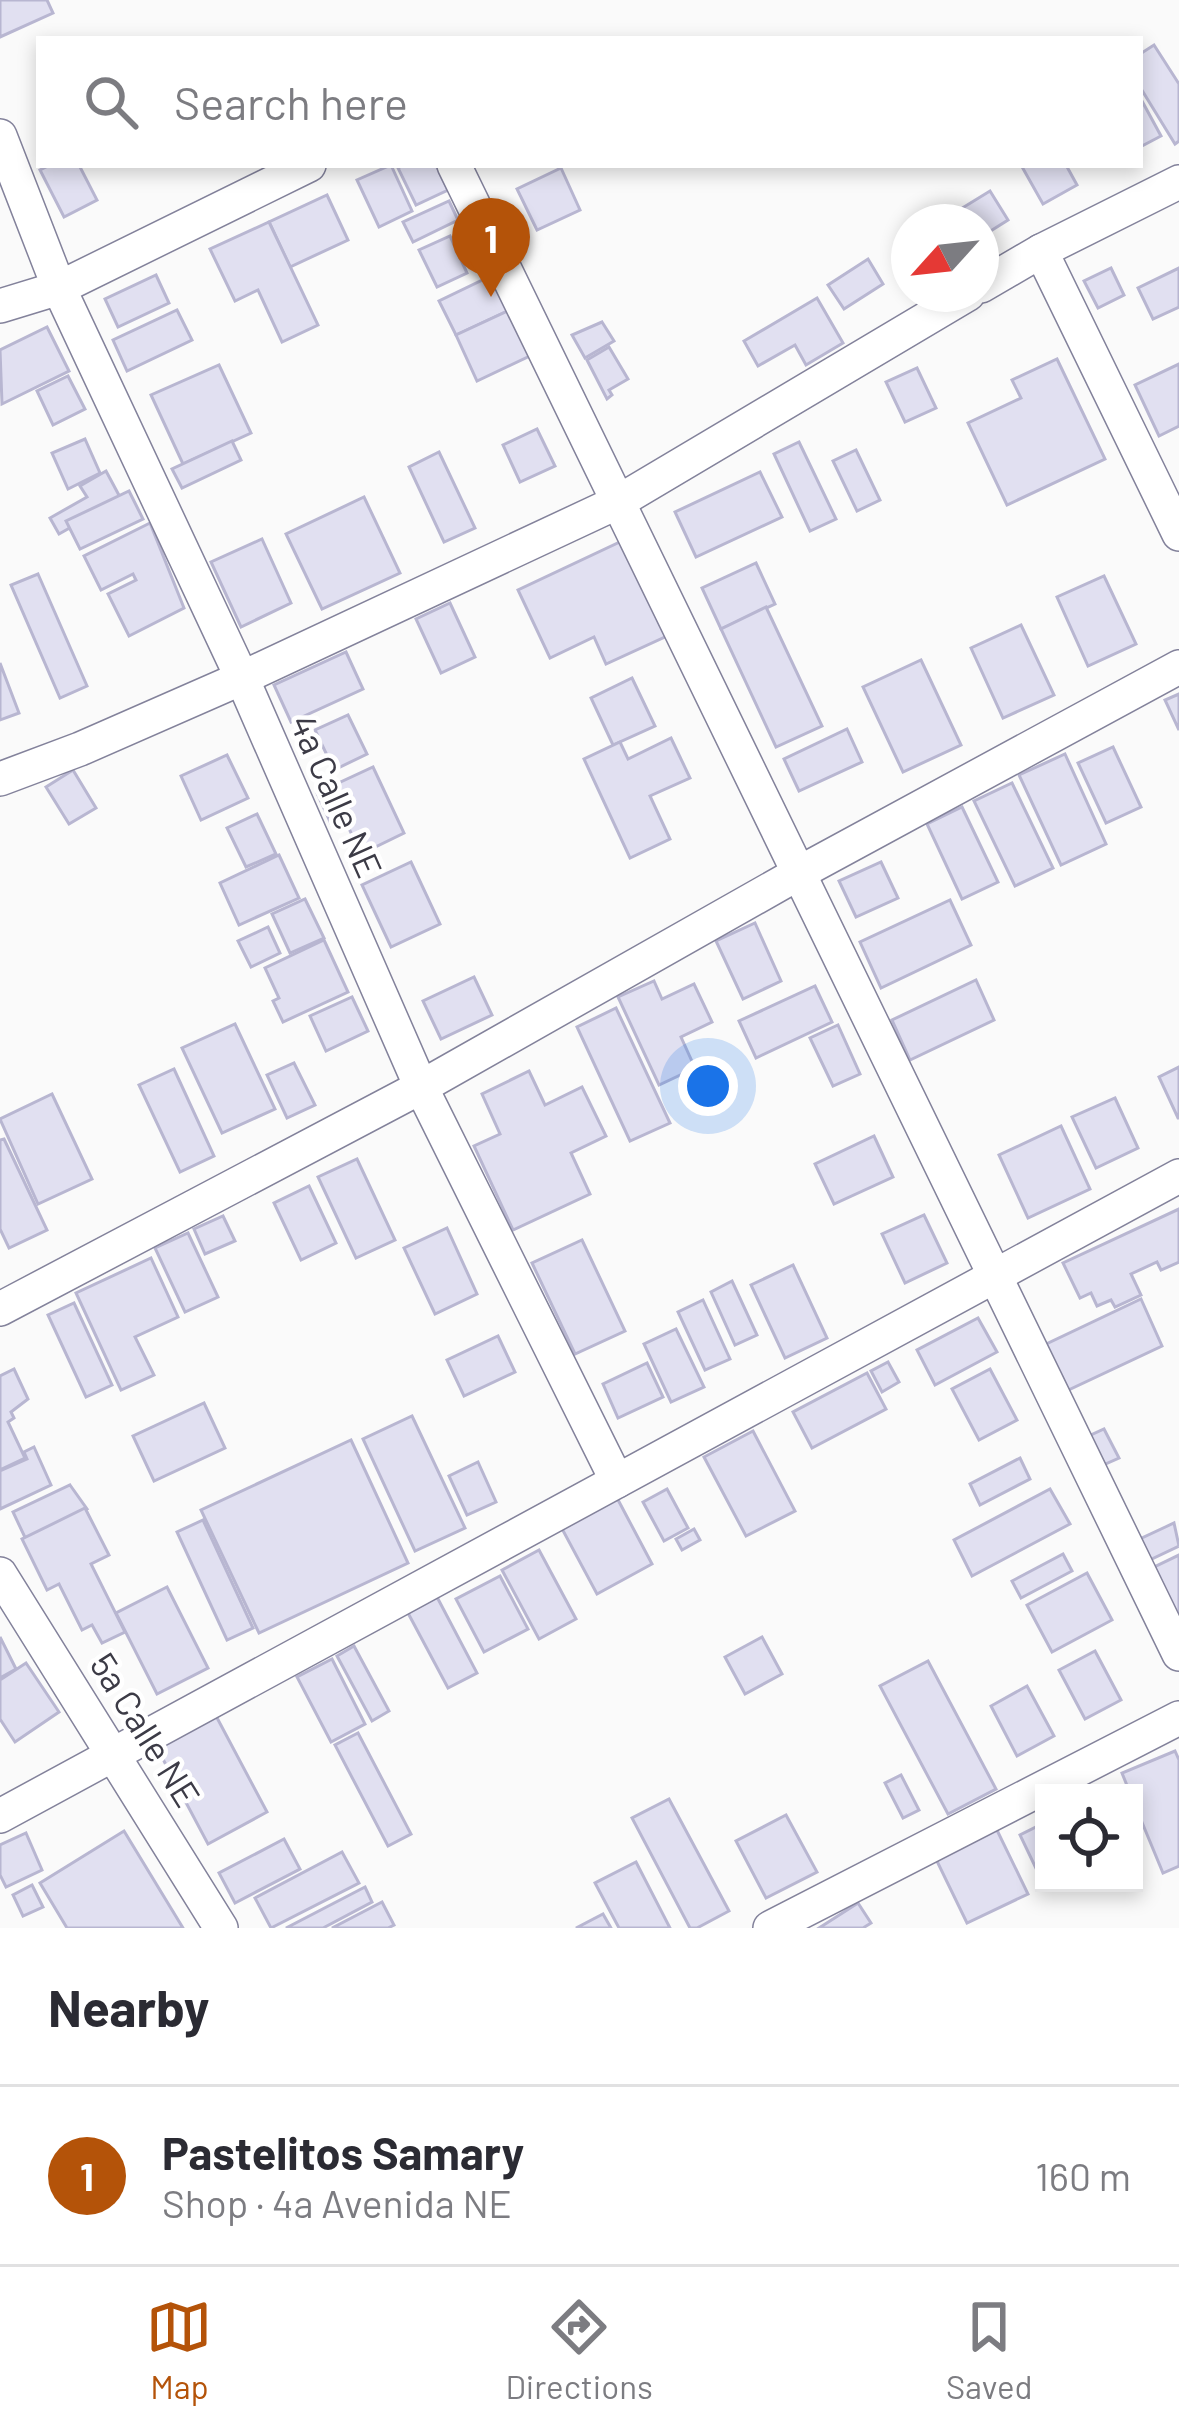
<!DOCTYPE html>
<meta charset="utf-8">
<style>
:root{--surface:#fff;--page:#f2f2f3;--text:#2b2b33;--muted:#7c7c81;--line:#e1e1e2;--accent:#b45309}
body{margin:0;font-family:Barlow,sans-serif;background:var(--page);color:var(--text)}
.controls{position:absolute;right:36px;bottom:36px;display:grid;overflow:hidden;border-radius:0px;box-shadow:0 6px 18px #0003}
.controls button{width:108px;height:108px;display:grid;place-items:center;padding:0;border:0;border-bottom:3px solid var(--line);background:var(--surface);color:var(--text);font:60px sans-serif}
.compass{position:absolute;left:891px;top:204px;width:108px;height:108px;border-radius:50%;background:var(--surface);box-shadow:0 6px 18px #0003;rotate:243deg}
.you{position:absolute;left:708px;top:1086px;width:42px;height:42px;margin:-30px;border:9px solid #fff;border-radius:50%;background:#1a73e8;box-shadow:0 0 0 18px #1a73e833}
.badge{display:grid;place-items:center;width:78px;height:78px;border-radius:50%;background:var(--accent);color:#fff;font-size:39px;font-weight:700}
.pin{position:absolute;translate:-50% -99px;filter:drop-shadow(0 3px 6px #0008)}
.pin::after{content:'';position:absolute;top:63px;width:42px;height:36px;background:inherit;clip-path:polygon(0 0,100% 0,50% 100%)}
.list{margin:0;padding:0;list-style:none}
h2{display:flex;justify-content:space-between;align-items:center;height:156px;margin:0;padding:0 48px;font-size:51px}
h2 small{font-size:39px;font-weight:400;color:var(--muted)}
.list li{display:grid;grid-template-columns:78px 1fr auto;gap:36px;align-items:center;box-sizing:border-box;height:180px;padding:0 48px;border-top:3px solid var(--line)}
.list b{display:block;font-size:45px;white-space:nowrap}
.list p{margin:0;font-size:39px;white-space:nowrap;color:var(--muted)}
.list em{font-size:39px;font-style:normal;color:var(--muted)}
.icon{flex:none;width:66px;height:66px;fill:none;stroke:currentColor;stroke-width:2;stroke-linecap:round;stroke-linejoin:round}
.map{position:relative;flex:none;width:1179px;height:1928px;overflow:hidden}
.search{position:absolute;background:var(--surface);box-shadow:0 6px 18px #0003;left:36px;right:36px;top:36px;height:132px;display:flex;align-items:center;gap:30px;box-sizing:border-box;padding:0 42px;border-radius:0px;color:var(--muted);font-size:45px}
.sheet{height:336px;background:var(--surface)}
nav{display:flex;justify-content:space-around;align-items:center;box-sizing:border-box;height:168px;border-top:3px solid var(--line);background:var(--surface);font-size:33px;color:var(--muted)}
nav a{display:grid;justify-items:center;gap:6px}
nav .on{color:var(--accent)}
.map>svg:first-child{display:block}
</style>
<div class="map">
<svg width="1179" height="1928" viewBox="0 0 1179 1928">
<rect width="100%" height="100%" fill="#fafafa"/>
<g fill="#e1e0f1" stroke="#b8b6d1" stroke-width="3">
<path d="M0,0H47L53,13L0,37Z"/>
<path d="M1154,45L1179,84V141L1175,144L1140,87V54Z"/>
<path d="M1142,101L1161,136L1140,147V102Z"/>
<path d="M50,165H79L97,200L64,217L40,170Z"/>
<path d="M391,165L412,211L379,227L357,180Z"/>
<path d="M404,165H436L448,190L416,205L398,168Z"/>
<path d="M1021,165H1066L1077,185L1043,204Z"/>
<path d="M561,168L580,210L537,230L517,189Z"/>
<path d="M990,191L1008,220L981,237V222H948L946,218Z"/>
<path d="M327,195L348,240L290,267L269,222Z"/>
<path d="M449,201L458,220L413,242L403,222Z"/>
<path d="M269,222L318,325L282,342L258,290L235,301L210,249Z"/>
<path d="M450,236L467,273L437,287L419,250Z"/>
<path d="M868,259L883,284L844,309L828,285Z"/>
<path d="M1111,268L1124,295L1098,308L1084,281Z"/>
<path d="M1179,268V307L1153,319L1138,288Z"/>
<path d="M497,273L514,308L456,335L439,301Z"/>
<path d="M156,275L169,303L118,327L105,299Z"/>
<path d="M817,298L843,343L806,365L795,345L758,366L744,341Z"/>
<path d="M514,308L536,353L477,381L456,335Z"/>
<path d="M177,310L192,340L127,371L113,340Z"/>
<path d="M602,322L614,341L585,358L572,335Z"/>
<path d="M47,327L69,371L2,404L0,350Z"/>
<path d="M609,347L628,379L609,390L612,395L607,399L587,360Z"/>
<path d="M1057,359L1105,459L1007,505L968,423L1021,398L1012,380Z"/>
<path d="M1179,364V426L1159,436L1135,385Z"/>
<path d="M219,365L251,433L183,464L151,395Z"/>
<path d="M917,368L936,408L905,422L886,382Z"/>
<path d="M68,376L85,409L53,425L37,391Z"/>
<path d="M537,429L555,466L520,482L503,445Z"/>
<path d="M85,439L100,473L68,489L52,453Z"/>
<path d="M232,441L241,460L182,488L172,469Z"/>
<path d="M799,442L836,519L810,531L774,454Z"/>
<path d="M856,450L880,500L857,511L833,461Z"/>
<path d="M439,452L475,528L444,542L409,467Z"/>
<path d="M106,471L121,499L59,534L50,518L87,497L80,486Z"/>
<path d="M760,472L782,517L696,557L675,512Z"/>
<path d="M129,491L143,519L80,549L66,521Z"/>
<path d="M364,497L400,573L322,609L286,534Z"/>
<path d="M150,523L184,608L129,636L108,594L136,580L133,574L101,590L84,556Z"/>
<path d="M262,539L291,603L241,627L211,562Z"/>
<path d="M622,541L667,636L606,664L594,637L550,658L518,590Z"/>
<path d="M756,563L775,604L721,629L702,588Z"/>
<path d="M38,574L87,686L60,698L11,585Z"/>
<path d="M1104,576L1136,644L1088,666L1057,597Z"/>
<path d="M450,603L475,657L441,673L416,619Z"/>
<path d="M766,607L822,726L776,747L721,629Z"/>
<path d="M1021,625L1054,695L1003,718L971,648Z"/>
<path d="M346,652L363,689L291,722L274,685Z"/>
<path d="M921,660L961,745L903,772L863,687Z"/>
<path d="M0,663L19,713L0,720Z"/>
<path d="M632,678L655,726L613,745L591,698Z"/>
<path d="M1179,694V730L1165,700Z"/>
<path d="M348,715L367,754L334,770L315,730Z"/>
<path d="M847,729L862,762L799,791L784,759Z"/>
<path d="M671,738L690,778L650,796L670,839L630,858L584,759L620,742L628,759Z"/>
<path d="M1113,747L1141,807L1106,823L1078,763Z"/>
<path d="M1065,754L1106,844L1061,865L1019,775Z"/>
<path d="M227,755L248,798L201,820L181,776Z"/>
<path d="M373,767L404,833L361,854L345,820L332,826L317,793Z"/>
<path d="M73,770L96,808L69,824L46,787Z"/>
<path d="M1012,783L1053,868L1015,886L974,801Z"/>
<path d="M962,807L998,882L962,899L927,824Z"/>
<path d="M257,814L276,854L246,867L227,828Z"/>
<path d="M279,855L299,898L239,925L220,883Z"/>
<path d="M411,862L440,924L391,947L362,885Z"/>
<path d="M881,862L898,898L856,917L839,881Z"/>
<path d="M305,899L324,938L290,953L272,914Z"/>
<path d="M950,900L971,945L881,988L860,942Z"/>
<path d="M755,923L781,981L743,999L716,941Z"/>
<path d="M268,927L280,953L251,967L238,941Z"/>
<path d="M324,940L348,992L283,1022L273,1001L279,998L265,968Z"/>
<path d="M474,977L492,1015L441,1039L423,1001Z"/>
<path d="M976,980L994,1020L910,1060L892,1020Z"/>
<path d="M654,981L662,999L694,984L712,1022L681,1037L695,1068L659,1085L618,997Z"/>
<path d="M815,986L832,1022L756,1058L739,1021Z"/>
<path d="M352,997L368,1031L326,1051L310,1016Z"/>
<path d="M616,1008L670,1123L630,1141L577,1027Z"/>
<path d="M235,1024L275,1109L222,1133L182,1048Z"/>
<path d="M838,1025L860,1074L833,1086L810,1038Z"/>
<path d="M294,1063L315,1105L287,1118L267,1075Z"/>
<path d="M1179,1067V1118H1178L1159,1077Z"/>
<path d="M174,1069L214,1156L180,1172L139,1085Z"/>
<path d="M529,1071L545,1105L582,1087L606,1136L571,1153L590,1194L513,1230L474,1146L500,1134L482,1094Z"/>
<path d="M52,1094L92,1179L38,1204L0,1119Z"/>
<path d="M1115,1098L1138,1148L1096,1168L1072,1117Z"/>
<path d="M1061,1126L1090,1189L1028,1218L999,1155Z"/>
<path d="M874,1136L893,1177L834,1204L815,1164Z"/>
<path d="M4,1139L47,1230L9,1248L0,1229V1140Z"/>
<path d="M357,1159L395,1240L356,1258L318,1177Z"/>
<path d="M309,1186L336,1243L301,1260L274,1203Z"/>
<path d="M1179,1209V1262L1161,1270L1157,1262L1131,1274L1141,1295L1115,1307L1111,1300L1097,1306L1091,1293L1080,1298L1063,1263Z"/>
<path d="M924,1215L947,1263L905,1283L882,1234Z"/>
<path d="M223,1216L235,1241L205,1254L194,1229Z"/>
<path d="M447,1228L477,1294L435,1314L404,1248Z"/>
<path d="M188,1233L218,1297L185,1312L155,1248Z"/>
<path d="M582,1240L625,1331L575,1354L532,1263Z"/>
<path d="M151,1258L178,1317L135,1337L154,1375L121,1390L76,1293Z"/>
<path d="M793,1265L827,1338L785,1358L751,1285Z"/>
<path d="M732,1281L757,1335L735,1345L711,1292Z"/>
<path d="M1141,1299L1162,1346L1062,1393L1040,1347Z"/>
<path d="M703,1300L730,1359L705,1370L678,1312Z"/>
<path d="M74,1303L112,1385L86,1397L48,1315Z"/>
<path d="M978,1318L997,1352L935,1385L917,1350Z"/>
<path d="M676,1329L704,1387L671,1402L644,1344Z"/>
<path d="M498,1336L515,1372L464,1396L447,1360Z"/>
<path d="M888,1362L899,1382L882,1392L871,1371Z"/>
<path d="M647,1363L663,1397L618,1418L603,1384Z"/>
<path d="M14,1369L28,1399L11,1412L14,1418L8,1422L25,1458L0,1470V1376Z"/>
<path d="M990,1369L1017,1420L979,1440L952,1389Z"/>
<path d="M867,1373L886,1409L812,1448L793,1412Z"/>
<path d="M204,1403L225,1448L154,1481L133,1436Z"/>
<path d="M412,1416L465,1528L415,1551L363,1439Z"/>
<path d="M1104,1429L1119,1458L1094,1469L1080,1440Z"/>
<path d="M753,1431L795,1511L746,1536L704,1457Z"/>
<path d="M351,1440L408,1563L259,1633L201,1510Z"/>
<path d="M34,1447L51,1485L0,1509V1471L27,1459L24,1452Z"/>
<path d="M1020,1458L1030,1479L980,1505L970,1484Z"/>
<path d="M478,1462L496,1502L467,1515L449,1476Z"/>
<path d="M70,1485L87,1509L81,1512L85,1522L30,1548L13,1512Z"/>
<path d="M667,1489L688,1528L664,1541L643,1502Z"/>
<path d="M1050,1489L1070,1524L972,1576L954,1540Z"/>
<path d="M616,1496L652,1564L597,1594L560,1525Z"/>
<path d="M85,1508L109,1555L91,1564L125,1632L102,1643L92,1625L82,1630L59,1584L47,1590L22,1539Z"/>
<path d="M203,1520L253,1628L227,1640L177,1532Z"/>
<path d="M1174,1523L1179,1546L1137,1566L1127,1545Z"/>
<path d="M694,1529L700,1540L682,1550L676,1539Z"/>
<path d="M539,1550L576,1619L539,1639L502,1570Z"/>
<path d="M1063,1554L1072,1571L1021,1598L1012,1581Z"/>
<path d="M1179,1555V1641L1146,1571Z"/>
<path d="M1087,1573L1112,1620L1052,1652L1027,1605Z"/>
<path d="M500,1576L528,1629L484,1652L456,1599Z"/>
<path d="M167,1587L208,1668L157,1694L116,1613Z"/>
<path d="M437,1597L477,1673L448,1688L408,1613Z"/>
<path d="M0,1637L16,1669L0,1678Z"/>
<path d="M762,1637L782,1674L745,1694L725,1657Z"/>
<path d="M354,1646L389,1711L372,1721L337,1656Z"/>
<path d="M1095,1651L1121,1700L1085,1719L1059,1670Z"/>
<path d="M332,1659L365,1724L331,1742L297,1677Z"/>
<path d="M928,1661L996,1789L948,1814L880,1686Z"/>
<path d="M26,1663L59,1712L15,1742L0,1719V1680Z"/>
<path d="M1027,1686L1054,1736L1017,1756L991,1706Z"/>
<path d="M215,1714L267,1812L208,1844L156,1746Z"/>
<path d="M358,1733L411,1834L388,1846L335,1745Z"/>
<path d="M1175,1751L1179,1760V1866L1163,1873L1134,1803V1793H1130L1122,1773Z"/>
<path d="M901,1775L919,1810L903,1818L885,1783Z"/>
<path d="M669,1799L729,1911L697,1928H690L632,1818Z"/>
<path d="M786,1815L817,1872L766,1898L736,1841Z"/>
<path d="M1044,1823V1883H1043L1020,1835Z"/>
<path d="M994,1824L1028,1894L967,1923L933,1853Z"/>
<path d="M124,1831L183,1928H67L40,1883Z"/>
<path d="M26,1833L42,1870L6,1887L0,1875V1845Z"/>
<path d="M284,1839L300,1869L235,1903L219,1873Z"/>
<path d="M342,1852L359,1883L271,1928L255,1898Z"/>
<path d="M636,1862L670,1928H619L595,1883Z"/>
<path d="M32,1885L43,1907L23,1916L13,1895Z"/>
<path d="M365,1887L372,1902L323,1928H286Z"/>
<path d="M382,1902L394,1925L388,1928H332Z"/>
<path d="M858,1903L871,1923L863,1928H819Z"/>
<path d="M603,1914L611,1928H576Z"/>
</g>
<g fill="none" stroke-linecap="round" stroke-linejoin="round">
<g stroke="#83829b" stroke-width="36">
<g id="street">
<path d="M0,136L59,288L242,678L421,1087L617,1481"/>
<path d="M454,165L1179,1654"/>
<path d="M1041,251L1179,534"/>
<path d="M981,286L1041,251L1179,182"/>
<path d="M0,306L59,288L309,165"/>
<path d="M0,779L80,749L242,678L618,502L968,294"/>
<path d="M0,1309L421,1087L799,873L1179,667"/>
<path d="M0,1574L221,1928"/>
<path d="M0,1816L1179,1176"/>
<path d="M770,1928L1179,1718"/>
</g>
</g>
<use href="#street" stroke="#fff" stroke-width="33"/>
</g>
<g text-anchor="middle" stroke-width="9" stroke-linejoin="round" paint-order="stroke">
<g font-size="36" fill="#3c3b46" stroke="#fff">
<text transform="translate(336 796) rotate(66)" y="13">4a Calle NE</text>
<text transform="translate(145 1730) rotate(58)" y="13">5a Calle NE</text>
</g>
</g>
</svg>
<div class="controls">
<button><svg class="icon" aria-label="locate" viewBox="0 0 24 24"><circle cx="12" cy="12" r="6"/><path d="M12 2v4M12 18v4M2 12h4M18 12h4"/></svg></button>
</div>
<svg class="compass" viewBox="-18 -18 36 36"><path d="M0-13l5 13h-10z" fill="#e53935"/><path d="M0 13l5-13h-10z" fill="#7c7c81"/></svg>
<div class="you"></div>
<div class="pin badge" style="left:491px;top:297px">1</div>
<div class="search"><svg class="icon" aria-label="search" viewBox="0 0 24 24"><circle cx="10" cy="10" r="6"/><path d="M15 15l6 6"/></svg>Search here</div>
</div>
<section class="sheet">
<h2>Nearby<small></small></h2>
<ul class="list">
<li><span class="badge">1</span><div><b>Pastelitos Samary</b><p>Shop · 4a Avenida NE</p></div><em>160 m</em></li>
</ul>
</section>
<nav>
<a class="on"><svg class="icon" aria-label="map" viewBox="0 0 24 24"><path d="M3 6l6-2 6 2 6-2v14l-6 2-6-2-6 2zM9 4v14M15 6v14"/></svg>Map</a>
<a><svg class="icon" aria-label="directions" viewBox="0 0 24 24"><path d="M12 3l9 9-9 9-9-9zM9 14v-3h6M13 9l2 2-2 2"/></svg>Directions</a>
<a><svg class="icon" aria-label="saved" viewBox="0 0 24 24"><path d="M7 4h10v16l-5-4-5 4z"/></svg>Saved</a>
</nav>
